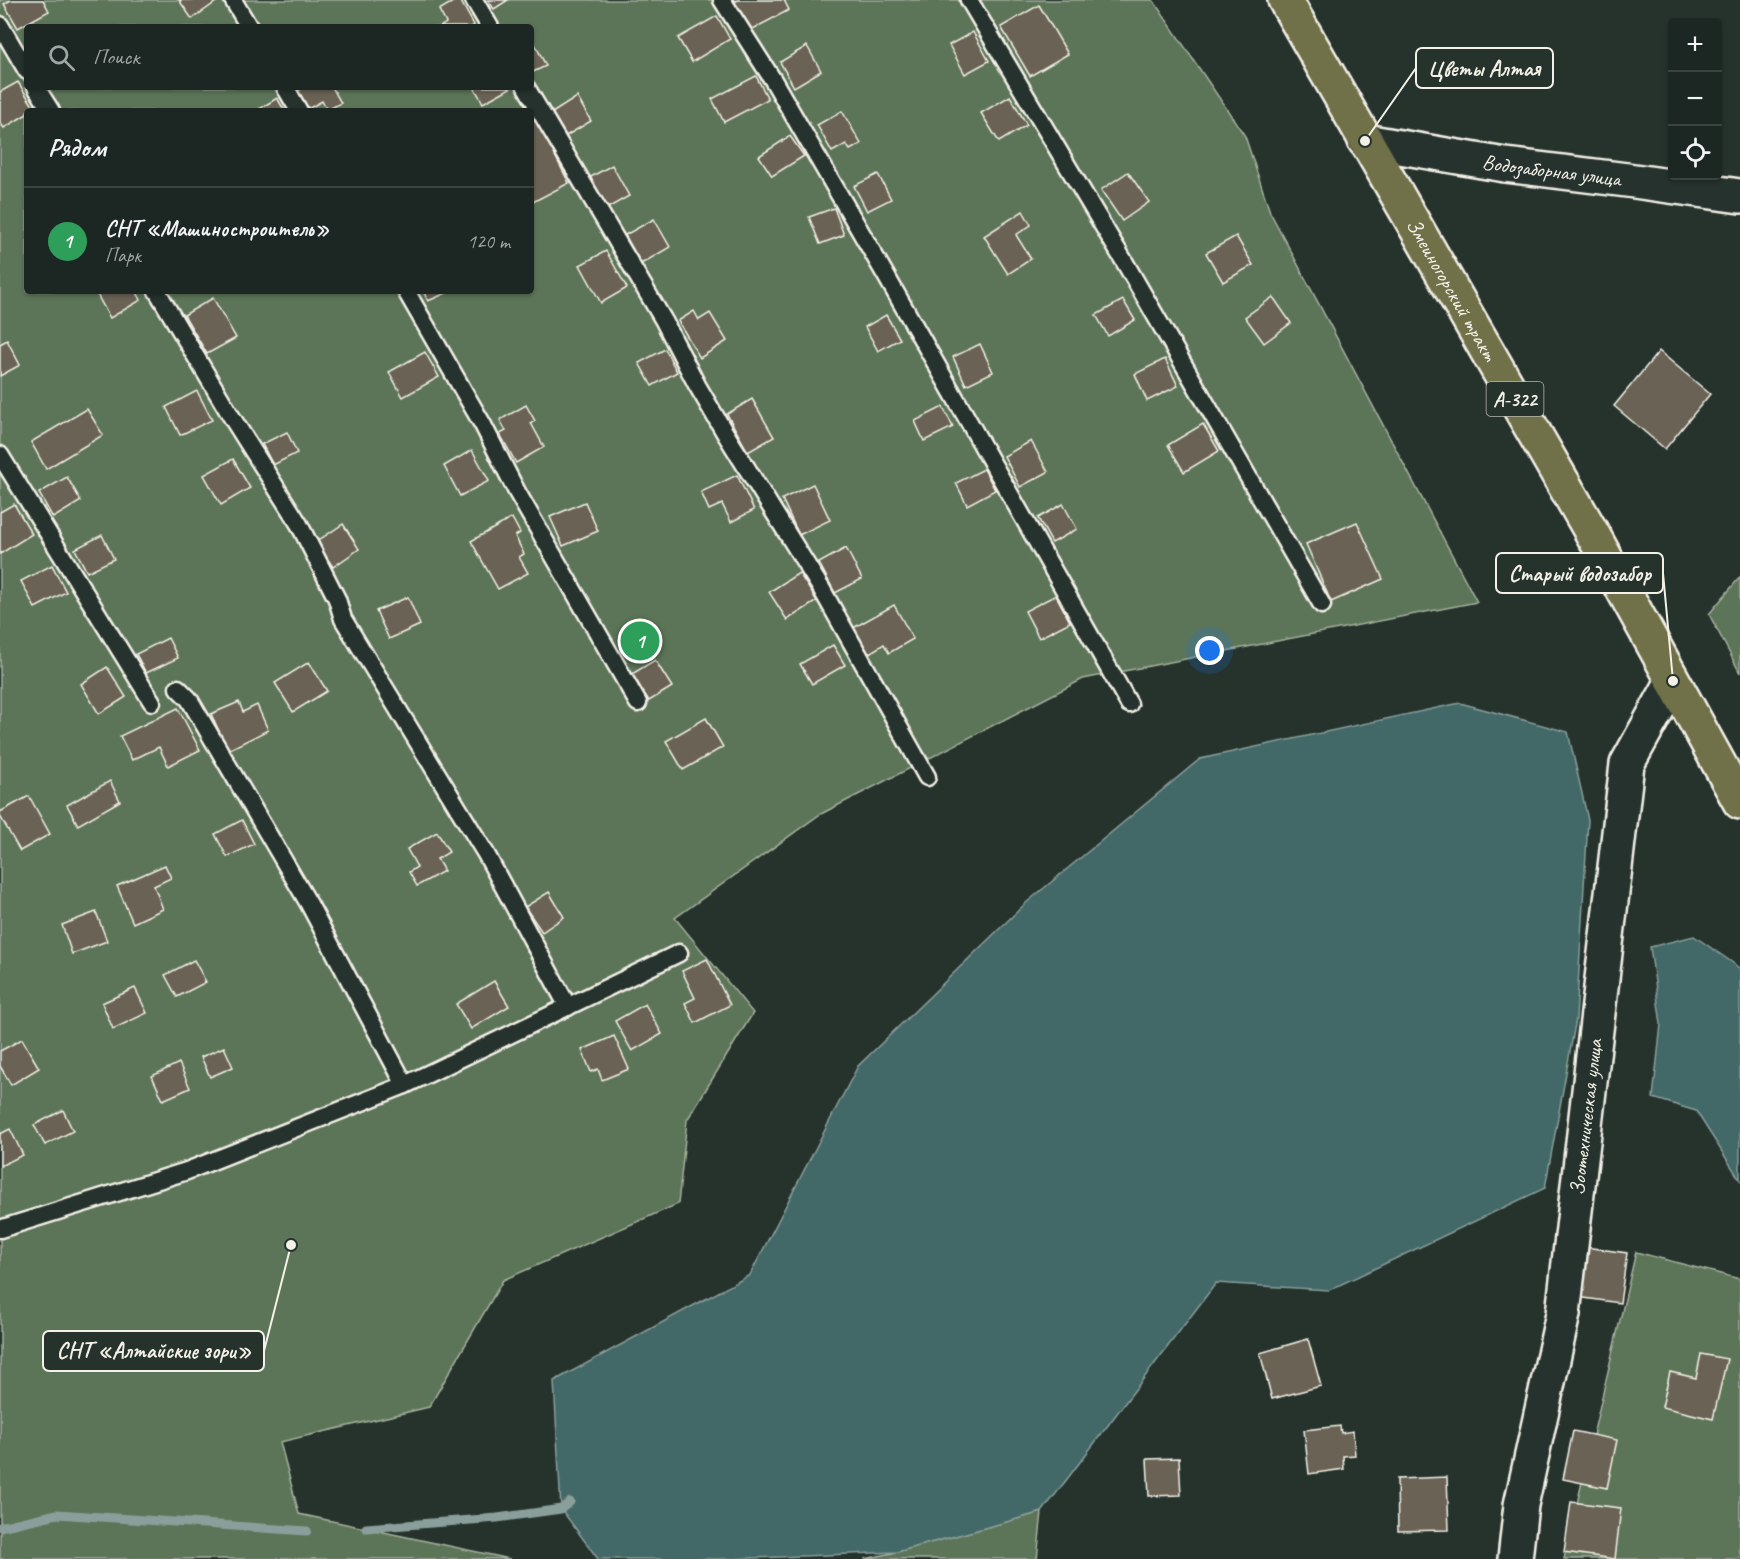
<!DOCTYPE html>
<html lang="ru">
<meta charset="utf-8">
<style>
:root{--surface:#1c2622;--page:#252e2a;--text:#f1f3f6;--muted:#a0a5a5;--line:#3a4340;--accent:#d93025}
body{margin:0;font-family:Caveat,sans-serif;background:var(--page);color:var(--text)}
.controls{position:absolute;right:18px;top:18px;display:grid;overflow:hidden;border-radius:6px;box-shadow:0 2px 4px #0004}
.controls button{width:54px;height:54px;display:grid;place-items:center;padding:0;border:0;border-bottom:2px solid var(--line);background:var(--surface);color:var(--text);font:30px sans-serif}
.you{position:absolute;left:1210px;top:651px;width:21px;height:21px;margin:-15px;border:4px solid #fff;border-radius:50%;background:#1a73e8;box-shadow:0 0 0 9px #1a73e833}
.badge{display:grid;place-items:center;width:39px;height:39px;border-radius:50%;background:var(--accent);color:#fff;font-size:20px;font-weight:700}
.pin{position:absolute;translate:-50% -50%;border:3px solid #fff;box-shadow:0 2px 6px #0006}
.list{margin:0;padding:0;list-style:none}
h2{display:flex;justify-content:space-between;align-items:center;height:78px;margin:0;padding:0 24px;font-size:26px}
h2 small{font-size:20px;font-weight:400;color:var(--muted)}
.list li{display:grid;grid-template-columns:39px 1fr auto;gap:18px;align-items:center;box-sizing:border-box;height:108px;padding:0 24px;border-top:2px solid var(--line)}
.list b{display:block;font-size:22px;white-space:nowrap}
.list p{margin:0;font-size:20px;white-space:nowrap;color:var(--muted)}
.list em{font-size:20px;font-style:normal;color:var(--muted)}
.icon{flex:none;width:33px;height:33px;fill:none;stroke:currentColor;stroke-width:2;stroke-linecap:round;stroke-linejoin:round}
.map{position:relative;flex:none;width:1740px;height:1559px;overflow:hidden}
.search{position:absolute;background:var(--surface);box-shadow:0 2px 4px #0004;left:24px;top:24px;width:510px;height:66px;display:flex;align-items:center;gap:15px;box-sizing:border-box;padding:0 21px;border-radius:6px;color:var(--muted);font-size:22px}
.panel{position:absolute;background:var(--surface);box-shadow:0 2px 4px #0004;left:24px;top:108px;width:510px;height:186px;border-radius:6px}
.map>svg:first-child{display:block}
</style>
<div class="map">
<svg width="1740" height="1559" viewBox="0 0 1740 1559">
<rect width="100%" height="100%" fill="#26332d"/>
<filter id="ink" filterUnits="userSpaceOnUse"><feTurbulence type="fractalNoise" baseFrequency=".0167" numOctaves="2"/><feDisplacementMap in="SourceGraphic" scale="12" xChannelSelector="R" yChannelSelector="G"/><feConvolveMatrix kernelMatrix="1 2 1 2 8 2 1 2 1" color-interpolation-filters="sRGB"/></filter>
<g filter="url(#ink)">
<g fill="#5c7458" stroke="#a8b2a0" stroke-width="1.5" fill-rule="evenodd">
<path d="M0,0H1153L1245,136L1270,212L1477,602L1083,679L819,815L675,918L753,1013L687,1120L678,1204L503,1280L429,1407L280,1442L299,1514L510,1559H0ZM27,27H531V87H27ZM27,111H531V291H27Z"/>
<path d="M1740,577V673L1709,614Z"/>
<path d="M1636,1252L1740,1279V1559H1564Z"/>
<path d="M1042,1512L1037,1559H865L897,1552Z"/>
</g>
<g fill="#436867" stroke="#8a9f9b" stroke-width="1.5">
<path d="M1460,703L1568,732L1588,820L1576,1019L1545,1188L1329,1290L1216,1283L1042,1512L897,1552L729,1559H598L561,1509L554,1381L750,1275L858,1066L1026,903L1200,759Z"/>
<path d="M1694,936L1733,963L1740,969V1180L1696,1111L1653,1098L1661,1024L1650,947Z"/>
</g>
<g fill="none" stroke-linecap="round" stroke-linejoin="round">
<g stroke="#8a9f9b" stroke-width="9">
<path d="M0,1527L57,1514L307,1531"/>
<path d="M366,1528L497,1518L561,1509L570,1502"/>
</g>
</g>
<g fill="#6b6454" stroke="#f4f1e8" stroke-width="1.5">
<path d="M11,0H43L49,11L18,28L4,4Z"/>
<path d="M179,0H215L216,2L192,19Z"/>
<path d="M456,0H460L474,25L471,27H440L446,23L439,10Z"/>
<path d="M488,0H508L494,9Z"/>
<path d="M738,0H784L789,10L749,31L734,2Z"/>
<path d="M1039,5L1068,54L1030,76L1001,27Z"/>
<path d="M717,16L730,39L692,62L678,38Z"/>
<path d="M973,32L989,61L965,74L949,45Z"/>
<path d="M531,38H532L546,66L531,73Z"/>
<path d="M807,46L821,71L794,87L780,62Z"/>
<path d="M756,76L768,99L724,122L712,99Z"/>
<path d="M18,82L35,109L27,111V114L4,128L0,122V92Z"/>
<path d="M304,87H332L341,103L327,110L322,101L306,110L296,92Z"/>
<path d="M474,87H512L483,103Z"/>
<path d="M1010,96L1027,125L999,142L981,113Z"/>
<path d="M577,97L591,121L566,136L552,113Z"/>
<path d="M277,98L285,111H256Z"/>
<path d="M842,111L861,144L850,150L846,144L832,152L817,125Z"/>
<path d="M536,119L569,183L531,203V122Z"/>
<path d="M790,136L804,156L772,176L759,156Z"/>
<path d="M612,165L629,196L606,209L589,178Z"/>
<path d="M1128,172L1149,202L1122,221L1101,190Z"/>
<path d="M878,174L891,199L867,211L854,186Z"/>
<path d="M834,208L844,235L820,244L809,217Z"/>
<path d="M1023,211L1031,225L1016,235L1031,259L1008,274L984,236Z"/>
<path d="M654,219L670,247L641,264L625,235Z"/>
<path d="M1236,236L1253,265L1223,282L1206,253Z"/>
<path d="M606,251L627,288L601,303L580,265Z"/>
<path d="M95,291H136L141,300L110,318Z"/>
<path d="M423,291H451L428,301Z"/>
<path d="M1273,297L1291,323L1264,343L1245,317Z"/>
<path d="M213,298L236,338L207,354L184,315Z"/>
<path d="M1123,300L1135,320L1108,336L1096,315Z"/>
<path d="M694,311L699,320L710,313L727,341L700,358L678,321Z"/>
<path d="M886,315L900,339L878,351L865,327Z"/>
<path d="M7,340L20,365L0,376V344Z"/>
<path d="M980,344L993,372L966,385L953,357Z"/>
<path d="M665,349L677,372L652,386L639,363Z"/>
<path d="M1659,351L1710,394L1665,449L1614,406Z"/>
<path d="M425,352L439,377L403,397L389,372Z"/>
<path d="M1165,359L1178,386L1147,401L1135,374Z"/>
<path d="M197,391L212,420L180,435L166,407Z"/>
<path d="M752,399L774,437L748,452L727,414Z"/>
<path d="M526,405L535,421L531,423L544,447L516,463L500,434L506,431L500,420Z"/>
<path d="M943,407L953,427L924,441L915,421Z"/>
<path d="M87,409L103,435L46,469L31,442Z"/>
<path d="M1203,424L1219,451L1184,472L1168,445Z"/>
<path d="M287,432L297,453L273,465L262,444Z"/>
<path d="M1031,441L1048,472L1020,487L1004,456Z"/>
<path d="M472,450L489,481L460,496L444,466Z"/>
<path d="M233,459L250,488L221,505L204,475Z"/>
<path d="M984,469L995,490L967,505L956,483Z"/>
<path d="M737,475L754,510L731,522L722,504L709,510L701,492Z"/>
<path d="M67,477L81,501L53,518L39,493Z"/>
<path d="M813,484L830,520L799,535L782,499Z"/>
<path d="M585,502L598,531L563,546L550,517Z"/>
<path d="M14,504L32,534L0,554V512Z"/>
<path d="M1063,504L1077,529L1052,543L1038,518Z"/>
<path d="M512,518L520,533L515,536L524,554L519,557L528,573L498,589L471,541Z"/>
<path d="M1357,522L1383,579L1331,602L1306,544Z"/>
<path d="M343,524L359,549L333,567L316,542Z"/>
<path d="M102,535L114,559L87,572L75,549Z"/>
<path d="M846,548L862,579L835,593L819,563Z"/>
<path d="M52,565L66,592L35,608L21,581Z"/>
<path d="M799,573L817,601L787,620L769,592Z"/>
<path d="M1056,595L1070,622L1039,638L1025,611Z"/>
<path d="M408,597L420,625L389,639L376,611Z"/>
<path d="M894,605L913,639L889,653L884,644L868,654L853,628Z"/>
<path d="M168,638L178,658L146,673L136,654Z"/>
<path d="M833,645L845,665L812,684L800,664Z"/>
<path d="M655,660L672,687L649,701L632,674Z"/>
<path d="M309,662L327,691L293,712L275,683Z"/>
<path d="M107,667L126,697L99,714L81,684Z"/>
<path d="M239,702L243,712L257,705L268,730L228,750L211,714Z"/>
<path d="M178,708L200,750L168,766L159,747L132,760L120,736Z"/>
<path d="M706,718L723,747L683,770L666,741Z"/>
<path d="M110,781L120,801L78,825L67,805Z"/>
<path d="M29,796L50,834L20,851L0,816V812Z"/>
<path d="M242,820L254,844L227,857L215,834Z"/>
<path d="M437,832L449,852L437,859L444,871L417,886L409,872L417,867L407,849Z"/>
<path d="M165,865L171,878L154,886L163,909L133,923L117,886Z"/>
<path d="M549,892L564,917L542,932L525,907Z"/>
<path d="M96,912L107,941L72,954L62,925Z"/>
<path d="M707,959L730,1005L695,1023L685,1003L695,998L682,971Z"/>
<path d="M194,960L206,982L177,997L165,975Z"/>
<path d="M494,981L509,1006L471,1029L456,1004Z"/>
<path d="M135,988L147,1013L113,1029L102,1003Z"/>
<path d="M645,1004L662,1034L632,1051L615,1021Z"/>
<path d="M614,1036L629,1069L602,1080L598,1069L591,1072L582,1050Z"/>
<path d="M22,1039L39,1068L11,1085L0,1066V1051Z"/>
<path d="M224,1047L233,1067L210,1077L201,1057Z"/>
<path d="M179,1063L190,1088L163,1100L152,1076Z"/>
<path d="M63,1110L73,1131L45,1145L34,1125Z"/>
<path d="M10,1129L23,1155L0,1166V1134Z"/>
<path d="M1585,1247L1627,1253L1620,1303L1577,1297Z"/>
<path d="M1308,1339L1321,1386L1272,1399L1260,1353Z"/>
<path d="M1701,1354L1727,1359L1713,1419L1662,1407L1670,1372L1696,1378Z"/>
<path d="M1340,1426L1341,1433L1353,1431L1355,1455L1343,1456L1344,1469L1309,1474L1304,1430Z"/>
<path d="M1573,1431L1617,1440L1607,1488L1563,1479Z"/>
<path d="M1179,1458L1181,1495L1149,1496L1147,1459Z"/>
<path d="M1447,1477L1449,1530L1398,1531L1397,1479Z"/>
<path d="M1571,1502L1621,1508L1615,1559L1564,1552Z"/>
</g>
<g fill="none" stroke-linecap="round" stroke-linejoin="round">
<g stroke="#f4f1e8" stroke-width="21">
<g id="lane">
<path d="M233,0L249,27"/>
<path d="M474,0L490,27"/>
<path d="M722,0L773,80L885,274L1129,704"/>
<path d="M969,0L1124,261L1322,605"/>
<path d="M0,25L27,71"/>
<path d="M36,87L51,111"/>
<path d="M285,87L299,111"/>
<path d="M526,87L664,321L697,385L725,433L821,588L927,777"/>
<path d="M157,291L234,421L299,524L337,599L343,619L486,854L568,1007"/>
<path d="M406,291L483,425L517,492L638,703"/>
<path d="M0,455L152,702"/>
<path d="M178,688L189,699L309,904L405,1085"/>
<path d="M0,1229L187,1171L405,1085L679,953"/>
</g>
</g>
<g stroke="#f4f1e8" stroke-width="38">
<g id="street">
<path id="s1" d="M1365,141L1505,165L1627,180L1740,196"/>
<path id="s2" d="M1515,1559L1521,1505L1563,1314L1627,764L1673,681"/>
</g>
</g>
<g stroke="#f4f1e8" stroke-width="38">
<g id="highway">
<path id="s3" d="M1285,0L1592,533L1740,802"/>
</g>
</g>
<use href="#lane" stroke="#26332d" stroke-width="16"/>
<use href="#street" stroke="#26332d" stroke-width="33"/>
<use href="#highway" stroke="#70704a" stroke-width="33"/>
</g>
</g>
<g text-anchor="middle" stroke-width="4.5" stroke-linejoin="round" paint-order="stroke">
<rect fill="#26332d" stroke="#b6b8b0" stroke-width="1.5" x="1486.5" y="382" width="57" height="34" rx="4.5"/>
<g font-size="20" font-weight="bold" fill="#f4f1e8">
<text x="1515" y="406">А-322</text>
</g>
<g font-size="21" fill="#f4f1e8" stroke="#26332d">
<text dy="7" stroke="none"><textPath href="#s1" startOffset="189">Водозаборная улица</textPath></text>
<text dy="7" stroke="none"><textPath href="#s3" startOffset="334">Змеиногорский тракт</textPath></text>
<text dy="7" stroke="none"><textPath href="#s2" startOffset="448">Зоотехническая улица</textPath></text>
</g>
</g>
<path fill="none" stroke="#f4f1e8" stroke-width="2" d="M1365 141L1416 68M1673 681L1663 573M291 1245L264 1351"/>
<g fill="#f4f1e8" stroke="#26332d" stroke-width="2">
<circle cx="1365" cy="141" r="6"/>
<circle cx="1673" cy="681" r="6"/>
<circle cx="291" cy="1245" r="6"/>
</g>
<g fill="#26332d" stroke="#f4f1e8" stroke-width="2">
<rect x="1416" y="48" width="137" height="40" rx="6"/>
<rect x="1496" y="553" width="167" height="40" rx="6"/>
<rect x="43" y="1331" width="221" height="40" rx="6"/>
</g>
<g font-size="22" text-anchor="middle" font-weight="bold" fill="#f4f1e8">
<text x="1484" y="76">Цветы Алтая</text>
<text x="1580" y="581">Старый водозабор</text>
<text x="154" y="1358">СНТ «Алтайские зори»</text>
</g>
</svg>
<div class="controls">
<button>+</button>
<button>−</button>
<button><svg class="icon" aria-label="locate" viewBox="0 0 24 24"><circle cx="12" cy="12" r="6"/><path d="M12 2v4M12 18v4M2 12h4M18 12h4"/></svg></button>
</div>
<div class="you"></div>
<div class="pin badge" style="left:640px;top:641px;background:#2e9e5b">1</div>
<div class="search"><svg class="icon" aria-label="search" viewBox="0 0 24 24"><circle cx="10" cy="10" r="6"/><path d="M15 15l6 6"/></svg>Поиск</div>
<section class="panel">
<h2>Рядом<small></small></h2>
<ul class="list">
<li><span class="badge" style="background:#2e9e5b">1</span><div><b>СНТ «Машиностроитель»</b><p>Парк</p></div><em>120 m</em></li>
</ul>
</section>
</div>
